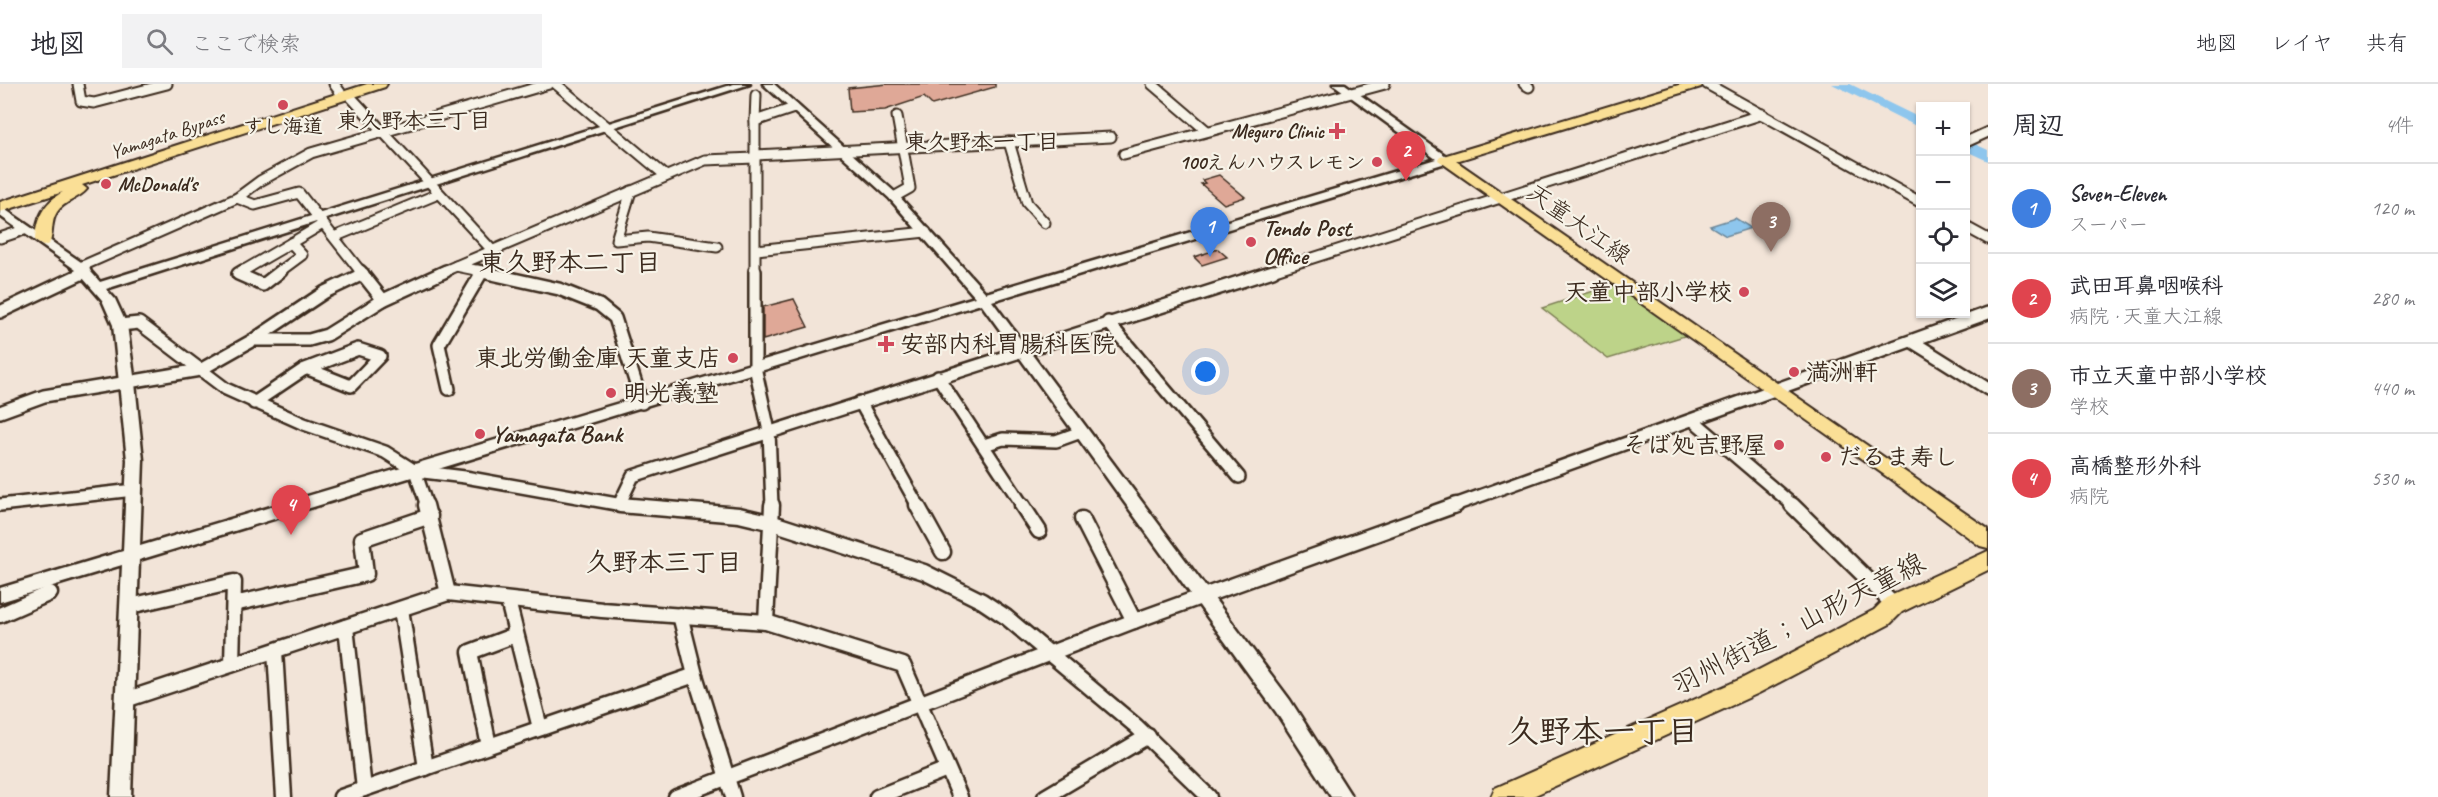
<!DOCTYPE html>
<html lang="ja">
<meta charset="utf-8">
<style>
:root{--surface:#fff;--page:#f2f2f3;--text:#2b2b33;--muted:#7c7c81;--line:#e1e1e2;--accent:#d1495b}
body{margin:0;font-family:Caveat,"Klee One",sans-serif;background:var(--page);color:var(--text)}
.controls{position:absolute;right:18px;top:18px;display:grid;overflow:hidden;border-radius:0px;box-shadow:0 2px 4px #0004}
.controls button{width:54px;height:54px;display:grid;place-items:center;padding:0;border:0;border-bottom:2px solid var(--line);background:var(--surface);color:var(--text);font:30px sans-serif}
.you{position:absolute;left:1206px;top:288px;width:21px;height:21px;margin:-15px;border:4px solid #fff;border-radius:50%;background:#1a73e8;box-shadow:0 0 0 9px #1a73e833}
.badge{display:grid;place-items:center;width:39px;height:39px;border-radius:50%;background:var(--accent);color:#fff;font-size:20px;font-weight:700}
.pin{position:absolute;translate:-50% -50px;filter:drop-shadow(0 2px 3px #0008)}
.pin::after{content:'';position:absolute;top:32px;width:21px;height:18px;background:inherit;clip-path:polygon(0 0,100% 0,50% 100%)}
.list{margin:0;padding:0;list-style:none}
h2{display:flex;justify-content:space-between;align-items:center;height:78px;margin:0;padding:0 24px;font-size:26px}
h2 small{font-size:20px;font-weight:400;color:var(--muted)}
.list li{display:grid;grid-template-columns:39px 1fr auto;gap:18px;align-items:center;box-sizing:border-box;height:90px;padding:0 24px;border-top:2px solid var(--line)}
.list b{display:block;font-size:22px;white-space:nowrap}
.list p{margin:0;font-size:20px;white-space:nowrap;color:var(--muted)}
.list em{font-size:20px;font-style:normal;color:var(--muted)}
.icon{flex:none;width:33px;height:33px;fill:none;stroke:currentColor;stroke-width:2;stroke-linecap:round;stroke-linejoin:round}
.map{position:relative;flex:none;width:1988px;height:713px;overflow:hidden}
header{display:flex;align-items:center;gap:36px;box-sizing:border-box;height:84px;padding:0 30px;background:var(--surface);border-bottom:2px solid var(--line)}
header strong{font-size:28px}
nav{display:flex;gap:33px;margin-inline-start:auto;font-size:21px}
.search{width:420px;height:54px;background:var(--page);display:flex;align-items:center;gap:15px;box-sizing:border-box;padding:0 21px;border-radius:0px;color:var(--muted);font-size:22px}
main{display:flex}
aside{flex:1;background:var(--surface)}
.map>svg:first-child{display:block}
</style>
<header>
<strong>地図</strong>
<div class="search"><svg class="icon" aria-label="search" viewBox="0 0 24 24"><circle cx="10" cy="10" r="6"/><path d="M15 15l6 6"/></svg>ここで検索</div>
<nav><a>地図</a><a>レイヤ</a><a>共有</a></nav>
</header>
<main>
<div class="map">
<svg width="1988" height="713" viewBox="0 0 1988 713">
<rect width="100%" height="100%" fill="#f2e4d8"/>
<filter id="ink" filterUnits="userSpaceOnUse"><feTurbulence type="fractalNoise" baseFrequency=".0167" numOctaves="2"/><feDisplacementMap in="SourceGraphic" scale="12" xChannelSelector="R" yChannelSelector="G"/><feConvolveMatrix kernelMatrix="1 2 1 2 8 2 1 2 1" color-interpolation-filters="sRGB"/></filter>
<g filter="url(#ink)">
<path fill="#bdd389" stroke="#7c7e54" stroke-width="1.5" d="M1618,199L1691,250L1608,275L1542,224Z"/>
<path fill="#8ec6ed" stroke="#6d889a" stroke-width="1.5" d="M1735,134L1751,144L1726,152L1710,142Z"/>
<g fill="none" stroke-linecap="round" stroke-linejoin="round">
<g fill="#8ec6ed" fill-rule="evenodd">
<path d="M1832,0H1850L1920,34V44Z"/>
<path d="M1966,56L1988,66V77L1966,67Z"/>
</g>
</g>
<g fill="#dfa897" stroke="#3b2a1e" stroke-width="1.5">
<path d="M888,0H995V3L932,21L924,13L885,26L850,28L848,4Z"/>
<path d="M1219,91L1245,113L1224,120L1201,100L1205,99L1202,96Z"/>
<path d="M1218,165L1227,173L1202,181L1194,173Z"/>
<path d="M794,215L808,243L763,256V223Z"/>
</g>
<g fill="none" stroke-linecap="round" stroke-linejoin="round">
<g stroke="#3b2a1e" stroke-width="13">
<g id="minor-far2">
<path d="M78,0L81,17L94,19L167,0"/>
<path d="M334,0L340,8"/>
<path d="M556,0L666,92"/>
<path d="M1152,0L1207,47"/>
<path d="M1524,0L1529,3"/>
<path d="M1707,0L1920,118"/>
<path d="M349,11L491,165"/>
<path d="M755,37L756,11"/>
<path d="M1009,58L1027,119L1045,139"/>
<path d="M1966,58L1988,48"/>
<path d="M1124,70L1385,0"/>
<path d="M755,71L1111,53"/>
<path d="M631,107L616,156L648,153L717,163"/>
<path d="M894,113L910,104L897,32"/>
<path d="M237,114L255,121L299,109L361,188"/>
<path d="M1966,143L1988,155"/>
<path d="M334,153L438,110"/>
<path d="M0,154L24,146"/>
<path d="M291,159L323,140"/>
<path d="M756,166L926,148"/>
<path d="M456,182L485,188"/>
<path d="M80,183L237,114L260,97L311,69L549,0"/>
<path d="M241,188L291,159"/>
<path d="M279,188L302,171L291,159"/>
<path d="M442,188L705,76L755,74"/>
<path d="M755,188V37L794,24"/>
<path d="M1269,188L1763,30"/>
</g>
</g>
<g stroke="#3b2a1e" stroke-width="16">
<g id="minor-far1">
<path d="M243,187L238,190L263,201L281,187"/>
<path d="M360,187L383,216"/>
<path d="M478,187L559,205L599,221L615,234L642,319"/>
<path d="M755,187V283L769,347L772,422"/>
<path d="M0,228L85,188"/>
<path d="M1108,238L1239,393"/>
<path d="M120,241L139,239L226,305L304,340L385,368L415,387L465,393L628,422"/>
<path d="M256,254L325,208L363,190"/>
<path d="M1913,258L1988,305"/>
<path d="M938,293L1023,422"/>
<path d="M449,305L439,261L482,188"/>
<path d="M860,318L918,422"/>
<path d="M254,319L303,286L358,265L380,272L351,302L308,285"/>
<path d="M0,328L44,312L200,286L253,256H309L327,251L383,216L446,187"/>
<path d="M1694,337L1794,422"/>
<path d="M984,361L1003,355L1056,357L1081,348"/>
<path d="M415,387L427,422"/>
<path d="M0,421L134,406"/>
<path d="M619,421L633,392L1273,187"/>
<path d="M1452,422L1988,229"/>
</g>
</g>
<g stroke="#3b2a1e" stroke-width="19">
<g id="minor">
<path d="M426,421L448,509"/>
<path d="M620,421L739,431L773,439L924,488L982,517L1006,533L1136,642L1209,713"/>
<path d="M917,421L943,468"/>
<path d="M1022,421L1039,447"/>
<path d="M1792,421L1894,521"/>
<path d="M1082,435L1134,537"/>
<path d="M508,517L540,644"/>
<path d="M234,520L366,490L362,455L430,432"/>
<path d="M130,522L234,498L232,580"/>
<path d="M401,525L426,684"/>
<path d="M0,531L50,509"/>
<path d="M680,531L695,591L733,713"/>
<path d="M766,538L772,421"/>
<path d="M346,543L364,705"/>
<path d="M275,567L284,713"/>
<path d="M125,616L448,509L602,526L766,538L903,581L960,713"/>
<path d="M489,662L470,568L515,551"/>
<path d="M341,713L695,591"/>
<path d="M676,713L1134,537L1456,421"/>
<path d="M877,713L947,685"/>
<path d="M1045,713L1148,652"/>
</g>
</g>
<g stroke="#3b2a1e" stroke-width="5">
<path id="tertiary" d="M734,0H750L106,205L115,215L127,241L135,299L143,376L140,462L975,213L890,115L763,0H774L898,111L986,209L1436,75L1333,0H1345L1449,74V78L992,217L1290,616L1352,713H1331L1276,628L981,220L139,476L131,713H111L122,481L0,518V504L123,467L127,376L113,241L102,216L76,186L0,132V122L84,180L100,198Z"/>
</g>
<g stroke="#3b2a1e" stroke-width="4">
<g id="primary">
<path d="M1682,0H1703L1701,3L1456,77L1988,445V464L1980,462L1886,392L1438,76L1440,73Z"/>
<path d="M1988,467V486L1902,528L1890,540L1759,609L1531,713H1491L1495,704L1743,594L1874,526L1886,514Z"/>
</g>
</g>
<g stroke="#3b2a1e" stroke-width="4">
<path id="trunk" d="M367,0H387L385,3L82,101L87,105C79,115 64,117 57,128C50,138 54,151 49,160L43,162L35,157C36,135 43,119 63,108L0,128V118Z"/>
</g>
<use href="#minor-far2" stroke="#f7f3e8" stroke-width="9"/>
<use href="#minor-far1" stroke="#f7f3e8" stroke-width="11"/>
<use href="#minor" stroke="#f7f3e8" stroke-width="14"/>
<use href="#tertiary" fill="#f7f3e8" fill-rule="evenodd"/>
<use href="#primary" fill="#fadf96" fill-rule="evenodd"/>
<use href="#trunk" fill="#fadf96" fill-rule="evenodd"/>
</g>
</g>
<g fill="#d1495b" stroke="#f7f3e8" stroke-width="2">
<circle cx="283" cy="21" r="6"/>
<path d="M1334 38h6v6h6v6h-6v6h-6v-6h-6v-6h6z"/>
<circle cx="1377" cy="78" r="6"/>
<circle cx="106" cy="100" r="6"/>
<circle cx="1251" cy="158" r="6"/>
<circle cx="1744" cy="208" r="6"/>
<path d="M883 251h6v6h6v6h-6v6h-6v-6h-6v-6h6z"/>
<circle cx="733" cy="274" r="6"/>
<circle cx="1794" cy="288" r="6"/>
<circle cx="611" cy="309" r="6"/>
<circle cx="480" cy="350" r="6"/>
<circle cx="1779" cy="361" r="6"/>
<circle cx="1826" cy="373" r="6"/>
</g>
<g text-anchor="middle" stroke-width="4.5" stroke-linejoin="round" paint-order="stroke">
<g font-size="20" font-weight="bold" fill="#3b2a1e" stroke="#f7f3e8" text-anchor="end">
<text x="283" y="49" text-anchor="middle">すし海道</text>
<text x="1324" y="54">Meguro Clinic</text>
<text x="1365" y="85">100えんハウスレモン</text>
<text x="118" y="107" text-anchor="start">McDonald's</text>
</g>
<g font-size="20" fill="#3b2a1e" stroke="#f7f3e8">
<text transform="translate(167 50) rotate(-18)" y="7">Yamagata Bypass</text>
</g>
<g font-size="22" font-weight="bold" fill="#3b2a1e" stroke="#f7f3e8">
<text x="414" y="44">東久野本三丁目</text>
<text x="982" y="65">東久野本一丁目</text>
</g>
<g font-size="24" fill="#3b2a1e" stroke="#f7f3e8">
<text transform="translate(1579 140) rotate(35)" y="8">天童大江線</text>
</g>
<g font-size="24" font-weight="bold" fill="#3b2a1e" stroke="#f7f3e8" text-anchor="start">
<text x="1263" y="152">Tendo Post<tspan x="1263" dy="28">Office</tspan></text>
<text x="1732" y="216" text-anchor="end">天童中部小学校</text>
<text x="900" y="268">安部内科胃腸科医院</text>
<text x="721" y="282" text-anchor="end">東北労働金庫 天童支店</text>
<text x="1806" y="296">満洲軒</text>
<text x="623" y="317">明光義塾</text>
<text x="492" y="358">Yamagata Bank</text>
<text x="1767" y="369" text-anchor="end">そば処吉野屋</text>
<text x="1838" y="381">だるま寿し</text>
</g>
<g font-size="26" font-weight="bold" fill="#3b2a1e" stroke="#f7f3e8">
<text x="570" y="187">東久野本二丁目</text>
<text x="664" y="487">久野本三丁目</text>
</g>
<g font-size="28" fill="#3b2a1e" stroke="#f7f3e8">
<text transform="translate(1798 539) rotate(-27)" y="10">羽州街道；山形天童線</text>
</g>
<g font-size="32" font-weight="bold" fill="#3b2a1e" stroke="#f7f3e8">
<text x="1603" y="658">久野本一丁目</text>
</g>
</g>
</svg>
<div class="controls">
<button>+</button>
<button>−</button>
<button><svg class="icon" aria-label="locate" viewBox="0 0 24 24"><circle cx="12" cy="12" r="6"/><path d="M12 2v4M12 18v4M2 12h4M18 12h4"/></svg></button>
<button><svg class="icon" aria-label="layers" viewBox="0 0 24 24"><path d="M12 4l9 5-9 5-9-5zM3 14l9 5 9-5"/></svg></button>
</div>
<div class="you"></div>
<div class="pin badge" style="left:1210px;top:173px;background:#3f7fe0">1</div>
<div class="pin badge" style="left:1406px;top:97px;background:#e0444e">2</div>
<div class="pin badge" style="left:1771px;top:168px;background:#8d6e63">3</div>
<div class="pin badge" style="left:291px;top:451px;background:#e0444e">4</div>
</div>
<aside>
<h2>周辺<small>4件</small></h2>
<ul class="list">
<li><span class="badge" style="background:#3f7fe0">1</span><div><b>Seven-Eleven</b><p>スーパー</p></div><em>120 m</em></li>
<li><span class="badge" style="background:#e0444e">2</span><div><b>武田耳鼻咽喉科</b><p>病院 · 天童大江線</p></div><em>280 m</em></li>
<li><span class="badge" style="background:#8d6e63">3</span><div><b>市立天童中部小学校</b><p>学校</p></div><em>440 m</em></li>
<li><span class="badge" style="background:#e0444e">4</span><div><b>高橋整形外科</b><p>病院</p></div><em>530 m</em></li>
</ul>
</aside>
</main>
